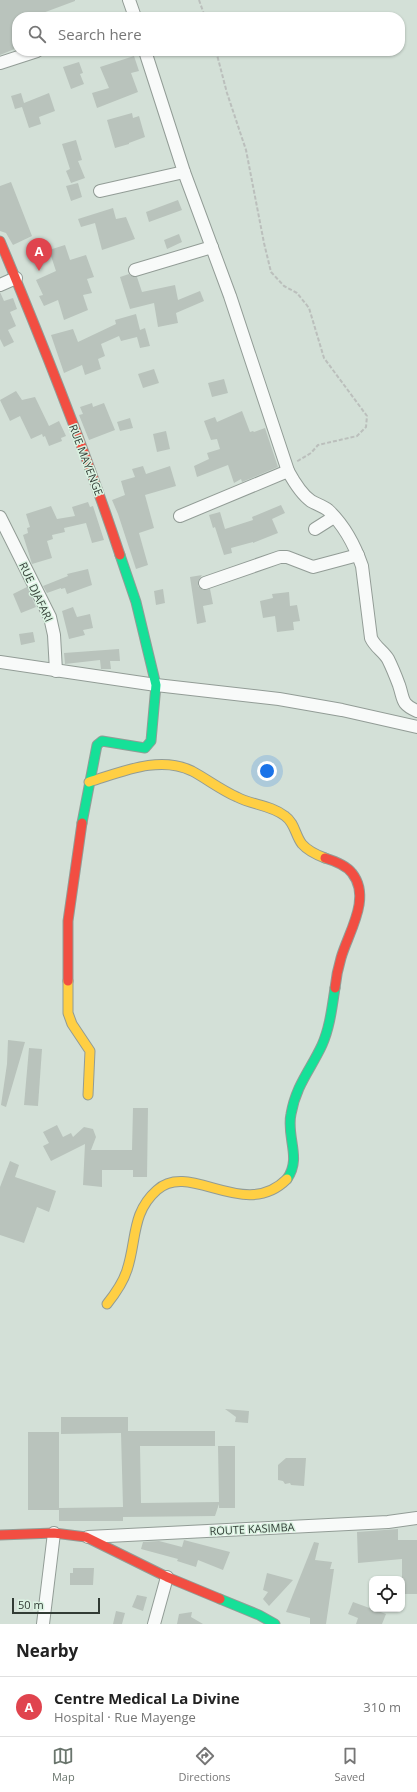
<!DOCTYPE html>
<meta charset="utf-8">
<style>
:root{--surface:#fff;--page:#f6f6f6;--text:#222;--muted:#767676;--line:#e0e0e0;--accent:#6a756d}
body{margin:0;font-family:"Open Sans",sans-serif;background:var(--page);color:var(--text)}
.controls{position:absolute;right:12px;bottom:12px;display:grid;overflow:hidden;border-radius:8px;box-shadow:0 1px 3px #0004}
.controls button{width:36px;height:36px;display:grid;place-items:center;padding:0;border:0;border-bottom:1px solid var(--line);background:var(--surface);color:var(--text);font:20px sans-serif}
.scale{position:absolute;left:12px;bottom:10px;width:88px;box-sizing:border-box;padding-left:4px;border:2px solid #313b34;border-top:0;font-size:11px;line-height:14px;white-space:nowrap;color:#313b34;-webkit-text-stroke:3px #dbf3e2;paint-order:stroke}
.you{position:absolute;left:267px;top:771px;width:14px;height:14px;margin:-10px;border:3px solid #fff;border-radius:50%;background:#1a73e8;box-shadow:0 0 0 6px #1a73e833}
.badge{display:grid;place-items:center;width:26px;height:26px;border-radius:50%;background:var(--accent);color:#fff;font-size:13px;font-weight:700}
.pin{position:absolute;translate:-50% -33px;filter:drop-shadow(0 1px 2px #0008)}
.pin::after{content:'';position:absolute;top:21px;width:14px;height:12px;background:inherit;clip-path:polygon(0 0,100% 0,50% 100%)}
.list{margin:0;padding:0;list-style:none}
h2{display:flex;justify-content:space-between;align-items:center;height:52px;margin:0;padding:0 16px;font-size:17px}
h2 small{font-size:13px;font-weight:400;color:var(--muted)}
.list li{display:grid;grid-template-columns:26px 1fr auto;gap:12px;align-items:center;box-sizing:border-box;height:60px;padding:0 16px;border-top:1px solid var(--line)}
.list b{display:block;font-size:15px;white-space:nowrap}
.list p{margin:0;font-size:13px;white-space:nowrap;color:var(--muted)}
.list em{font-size:13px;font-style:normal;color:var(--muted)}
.icon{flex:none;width:22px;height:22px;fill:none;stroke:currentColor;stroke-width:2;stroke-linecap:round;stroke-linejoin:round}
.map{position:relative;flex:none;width:417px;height:1624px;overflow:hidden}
.search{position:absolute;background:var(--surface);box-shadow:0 1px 3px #0004;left:12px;right:12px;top:12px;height:44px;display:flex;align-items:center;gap:10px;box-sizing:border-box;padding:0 14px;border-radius:16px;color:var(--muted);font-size:15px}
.sheet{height:112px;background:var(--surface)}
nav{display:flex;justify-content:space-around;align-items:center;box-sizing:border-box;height:56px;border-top:1px solid var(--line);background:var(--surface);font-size:11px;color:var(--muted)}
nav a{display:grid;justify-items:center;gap:2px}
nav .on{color:var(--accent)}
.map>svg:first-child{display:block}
</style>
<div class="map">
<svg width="417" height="1624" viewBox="0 0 417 1624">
<rect width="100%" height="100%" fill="#d3e0d7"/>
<g fill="#b9c3bc">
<path d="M0,0H75V1L32,17H17V48L0,55Z"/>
<path d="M134,56L139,71L131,73L138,92L97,108L92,93L109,88L100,67Z"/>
<path d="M79,62L83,73L80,74L84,84L71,89L63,67Z"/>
<path d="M21,93L24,103L49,93L55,111L39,117L41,124L29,128L22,107L15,109L11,96Z"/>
<path d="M132,113L133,118L139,116L145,137L129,143V144L115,148L107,120Z"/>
<path d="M76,140L82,160L78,161L85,178L71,183L66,171L70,169L62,144Z"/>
<path d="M11,182L32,236L13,245L6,233L0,231V186Z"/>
<path d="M78,183L82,197L71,201L66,186Z"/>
<path d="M178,200L182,210L149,222L146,212Z"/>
<path d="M113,208L116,219L126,217L135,239L102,250L95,223L81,227L78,219Z"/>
<path d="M179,234L182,242L167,249L164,240Z"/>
<path d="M65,245L70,260L86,255L94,277L87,279L92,293L83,295L88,310L64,320L58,300L44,306L39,296L43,295L36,280L56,271L49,250Z"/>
<path d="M129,274L133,277H137L142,292L175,285L178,300L200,291L204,301L176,313L178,323L158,327L154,303L130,309L120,277Z"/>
<path d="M0,292L4,301L13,298L17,309L10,312L16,326L8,330L14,342L4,347L0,339Z"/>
<path d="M136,314L140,330L145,328L150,346L140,348L137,337L121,341L119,336L101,344L105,356L98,359L101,369L85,375L82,365L64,373L51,335L73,329L78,342L116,324L115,320Z"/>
<path d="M154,369L159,383L143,388L138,374Z"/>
<path d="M224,379L228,393L212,397L208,383Z"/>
<path d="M16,391L22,400L35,397L49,426L59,421L66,436L61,438L62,441L49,446L45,436L43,437L42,434L31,439L20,416L10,421L0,400Z"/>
<path d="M92,403L93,407L104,403L115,430L89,440L79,415L83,414L80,407Z"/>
<path d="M242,411L250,432L253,431L254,432L265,428L278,467L242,482L241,479L234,483L228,465L197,477L194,466L209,459L207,453L220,449L217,439L211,440L204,421L215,417L217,422Z"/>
<path d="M130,418L133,428L120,431L117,422Z"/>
<path d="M166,431L170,449L157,452L153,434Z"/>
<path d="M143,466L146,474L170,466L176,486L145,495L154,528L139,533L148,565L136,569L118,514L112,500L125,495L121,481L135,477L132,469Z"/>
<path d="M88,502L90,507L93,506L104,540L92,543L86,523L64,528L65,532L52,535L53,539L47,541L52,558L32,564L23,535L28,533L27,528L30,527L26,514L51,506L57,519L75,516L72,507Z"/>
<path d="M281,505L285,513L272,519L278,533L253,543V542L231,548L232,553L224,555L215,527L213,528L209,515L220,512L225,529L253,520L252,517Z"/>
<path d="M88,569L92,585L67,594L65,588L61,589V588L47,593L43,586L68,576L67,574Z"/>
<path d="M202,575L198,581V586L203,590L210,589L213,604L203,606L206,622L197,624L190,577Z"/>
<path d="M27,587L36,607L21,613L13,594Z"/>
<path d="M163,589L165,603L156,605L154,591Z"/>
<path d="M289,592L290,606L297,605L300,621L293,622L294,630L277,632L275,616L263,618L260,601L273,598L272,594Z"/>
<path d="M73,607L77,617L90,614L93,628L83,630L85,635L69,639L62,611Z"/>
<path d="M33,632L35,642L21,645L19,634Z"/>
<path d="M119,649L120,661H110L111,669H101L100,660L65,664L64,653Z"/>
<path d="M8,1040L25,1042L6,1107L1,1105L7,1064Z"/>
<path d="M29,1048L42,1049L38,1106L24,1105Z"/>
<path d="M133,1108H148L147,1177H133V1170H102V1187L83,1185L85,1144L51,1161L43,1146L49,1143L43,1132L57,1125L63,1137L71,1133L73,1137L84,1127L93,1129L96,1137L91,1150H132Z"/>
<path d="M10,1161L19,1165L15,1177L56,1191L49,1212L37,1207L24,1243L0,1235V1187Z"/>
<path d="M225,1409L249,1411L248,1423L235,1422L236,1417Z"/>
<path d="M61,1417H128V1431H215V1446H140L141,1503L219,1502L218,1446H235V1508H219V1504L215,1516L123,1517V1521H59V1508L123,1507L121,1433L61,1434Z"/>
<rect x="28" y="1432" width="31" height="78"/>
<path d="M286,1458H306L304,1486L291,1485L290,1483L285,1484L283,1481L278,1480V1465Z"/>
<path d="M398,1529V1540H417V1594H402V1559L358,1563L357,1532Z"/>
<path d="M184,1540L230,1552L223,1570L198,1560L196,1567L177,1561L178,1559L141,1549L143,1542L159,1541L182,1547Z"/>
<path d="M314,1542L319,1543L315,1560L332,1562L330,1569H334L326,1624H310V1618L286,1612Z"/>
<path d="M73,1568H94L93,1585H70V1573H73Z"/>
<path d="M267,1573L293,1580L269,1606L263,1599L268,1592L263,1590Z"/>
<path d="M137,1595L147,1597L143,1611L132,1607Z"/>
<path d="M353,1602L386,1614L382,1624H356L358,1618L348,1614Z"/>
<path d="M116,1611L125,1613L122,1624H113Z"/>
<path d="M192,1612L191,1617L203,1624H177L179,1614Z"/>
</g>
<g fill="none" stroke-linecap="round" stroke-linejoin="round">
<g stroke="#929c96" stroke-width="14">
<g id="street">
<path d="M129,0L135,17"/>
<path d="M145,51L184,172L230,296L288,471"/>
<path d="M0,63L37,51"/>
<path d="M100,191L184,172"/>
<path d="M135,270L212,247"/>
<path d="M0,285L16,278"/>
<path d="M180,516L288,471C294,482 301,494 311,501C316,504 323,506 328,510C343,524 355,546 362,566L371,638C375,647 383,651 388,659C392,667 396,677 399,685C404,700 401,704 417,711"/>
<path d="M0,517L50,617L54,635L56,671"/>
<path d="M315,529L334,517"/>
<path d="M205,583L280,557H287L313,567L358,555"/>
<path d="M0,662L156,685L279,699L342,710L417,727"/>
<path d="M88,1537L388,1522L417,1518"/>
<path d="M43,1624L54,1533"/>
<path d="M154,1624L167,1577"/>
</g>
</g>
<g stroke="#929c96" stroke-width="11">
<g id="fast">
<path d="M82,823L97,745L102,741L145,748L151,741L156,685L136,602L120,555"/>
<path d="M287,1179C302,1158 286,1137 291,1114C296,1085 311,1069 322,1045C330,1027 332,1007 335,988"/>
<path d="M220,1599L259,1615L275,1624"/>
</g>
</g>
<g stroke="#929c96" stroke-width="11">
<g id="slow">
<path d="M89,782C122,772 159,755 192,771C207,779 221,790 237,797C252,805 271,805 285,816C295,823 295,835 302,844C308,851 317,855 325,858"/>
<path d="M68,981V1013L72,1024L90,1051L88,1095"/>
<path d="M107,1304C115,1294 123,1283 127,1270C137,1240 131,1213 157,1190C190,1160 244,1222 287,1179"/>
</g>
</g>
<g stroke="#929c96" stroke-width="11">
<g id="jam">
<path d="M0,241C43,344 85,449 120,555"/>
<path d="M325,858C335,861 346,865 352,873C372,898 348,933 341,958C338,968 336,978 335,988"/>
<path d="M68,981V921L82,823"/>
<path d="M0,1535L54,1533L86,1537L167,1577L220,1599"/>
</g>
</g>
<g stroke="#bbbfbc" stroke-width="2" stroke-dasharray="4 2" stroke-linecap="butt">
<path d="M199,0L205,17"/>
<path d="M216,51L227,93L246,150L264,243L271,272L284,286L297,293L309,308L324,358L367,416L366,427L357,436L318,445L311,453L296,462"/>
</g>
<use href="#street" stroke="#f8faf9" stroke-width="12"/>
<use href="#fast" stroke="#16e098" stroke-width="9"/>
<use href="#slow" stroke="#ffcf43" stroke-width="9"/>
<use href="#jam" stroke="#f24e42" stroke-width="9"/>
</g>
<g text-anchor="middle" stroke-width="3" stroke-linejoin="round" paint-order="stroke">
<g font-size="11" fill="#313b34" stroke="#dbf3e2">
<text transform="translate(86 460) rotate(69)" y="4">RUE MAYENGE</text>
<text transform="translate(36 592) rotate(65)" y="4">RUE DJAFARI</text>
<text transform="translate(252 1529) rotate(-3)" y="4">ROUTE KASIMBA</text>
</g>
</g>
</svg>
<div class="controls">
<button><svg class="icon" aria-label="locate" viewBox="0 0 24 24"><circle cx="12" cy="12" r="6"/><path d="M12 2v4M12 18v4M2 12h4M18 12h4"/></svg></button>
</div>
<div class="scale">50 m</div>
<div class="you"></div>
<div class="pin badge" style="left:39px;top:271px;background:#e0444e">A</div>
<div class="search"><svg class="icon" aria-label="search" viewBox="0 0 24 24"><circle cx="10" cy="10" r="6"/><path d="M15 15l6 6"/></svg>Search here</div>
</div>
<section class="sheet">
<h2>Nearby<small></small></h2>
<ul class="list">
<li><span class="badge" style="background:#e0444e">A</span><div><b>Centre Medical La Divine</b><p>Hospital · Rue Mayenge</p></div><em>310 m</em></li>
</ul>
</section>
<nav>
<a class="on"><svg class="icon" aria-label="map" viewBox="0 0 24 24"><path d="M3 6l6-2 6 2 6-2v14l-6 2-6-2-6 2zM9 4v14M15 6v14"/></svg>Map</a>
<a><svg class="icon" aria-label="directions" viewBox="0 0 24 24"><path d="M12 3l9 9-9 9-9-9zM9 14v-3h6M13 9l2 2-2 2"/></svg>Directions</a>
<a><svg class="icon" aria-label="saved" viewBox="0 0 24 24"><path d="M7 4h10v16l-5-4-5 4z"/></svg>Saved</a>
</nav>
